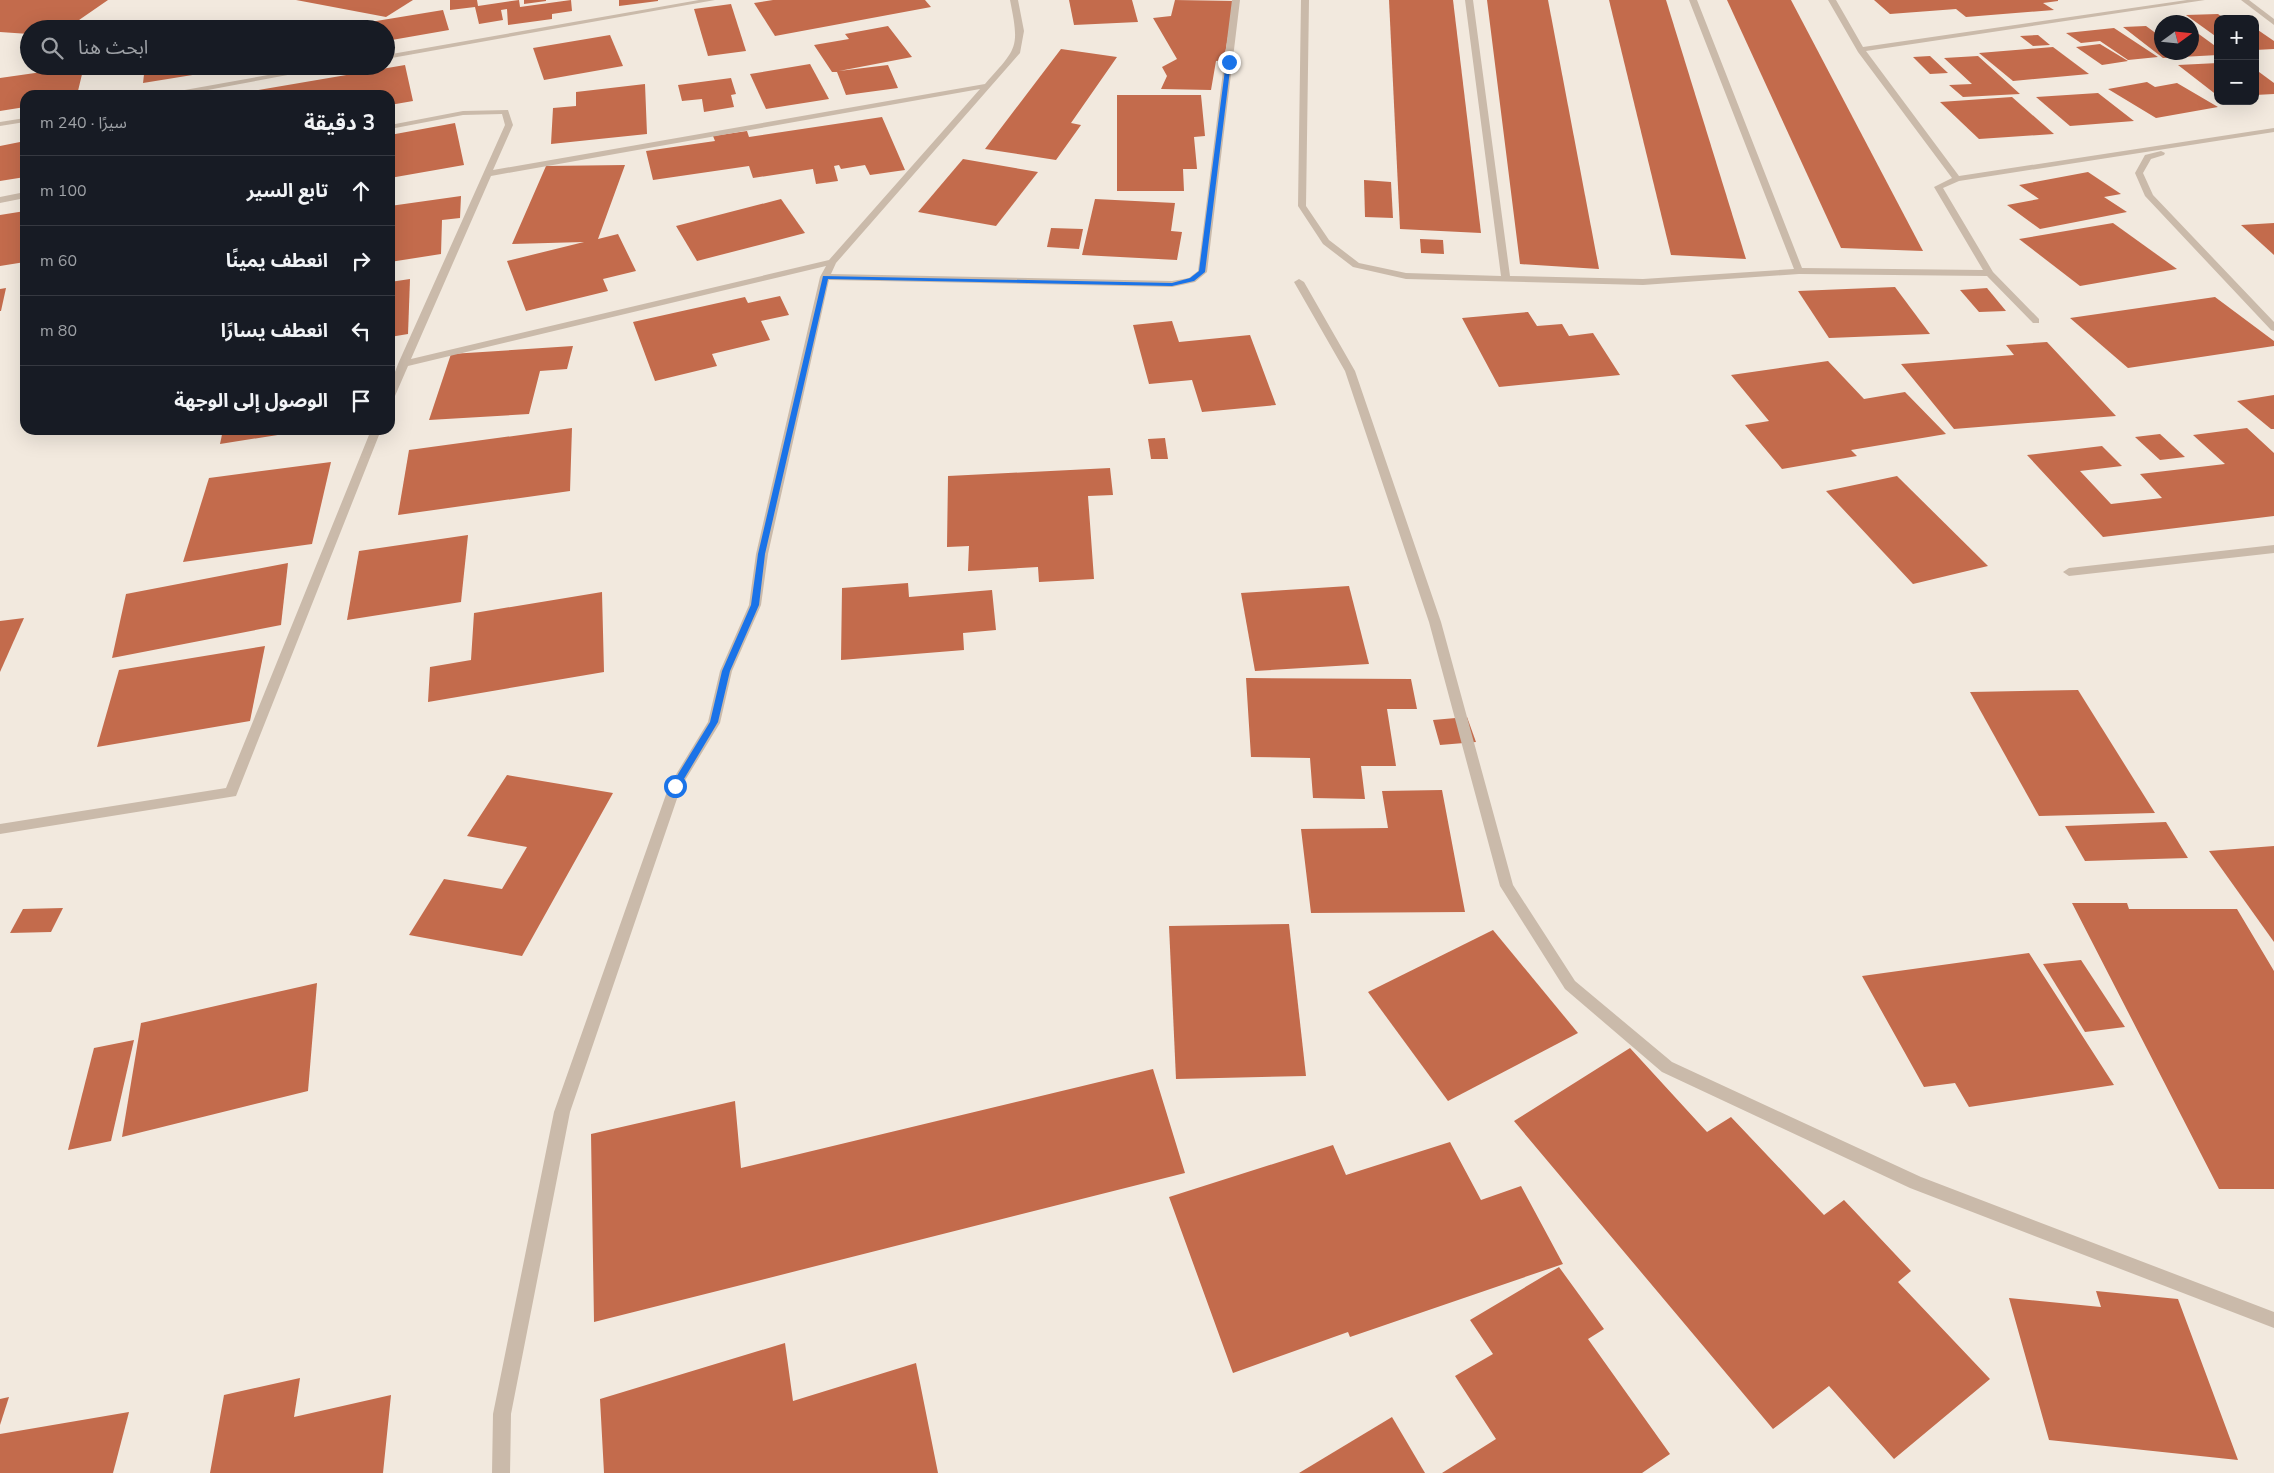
<!DOCTYPE html>
<html lang="ar">
<meta charset="utf-8">
<style>
:root{--surface:#171b24;--page:#20242c;--text:#f1f3f6;--muted:#9ea1a6;--line:#363941}
body{margin:0;font-family:"Nunito Sans","Noto Sans Arabic",sans-serif;background:var(--page);color:var(--text);direction:rtl}
.controls{position:absolute;right:15px;top:15px;display:grid;overflow:hidden;border-radius:10px;box-shadow:0 5px 20px #0002}
.controls button{width:45px;height:45px;display:grid;place-items:center;padding:0;border:0;border-bottom:1px solid var(--line);background:var(--surface);color:var(--text);font:25px sans-serif}
.compass{position:absolute;left:2154px;top:15px;width:45px;height:45px;border-radius:50%;background:var(--surface);box-shadow:0 5px 20px #0002;rotate:75deg}
.stop{position:absolute;width:15px;height:15px;margin:-11px;border:4px solid #1a73e8;border-radius:50%;background:#fff}
.stop.end{background:#1a73e8;border-color:#fff;box-shadow:0 1px 5px #0008}
.list{margin:0;padding:0;list-style:none}
h2{display:flex;justify-content:space-between;align-items:center;height:65px;margin:0;padding:0 20px;font-size:21px}
h2 small{font-size:16px;font-weight:400;color:var(--muted)}
.list li{display:grid;grid-template-columns:32px 1fr auto;gap:15px;align-items:center;box-sizing:border-box;height:70px;padding:0 20px;border-top:1px solid var(--line)}
.list b{display:block;font-size:19px;white-space:nowrap}
.list em{font-size:16px;font-style:normal;color:var(--muted)}
.icon{flex:none;width:28px;height:28px;fill:none;stroke:currentColor;stroke-width:2;stroke-linecap:round;stroke-linejoin:round}
.map{position:relative;flex:none;width:2274px;height:1473px;overflow:hidden;direction:ltr}
.search{position:absolute;background:var(--surface);box-shadow:0 5px 20px #0002;left:20px;top:20px;width:375px;height:55px;display:flex;align-items:center;gap:12px;box-sizing:border-box;padding:0 18px;border-radius:28px;color:var(--muted);font-size:19px}
.panel{position:absolute;background:var(--surface);box-shadow:0 5px 20px #0002;left:20px;top:90px;width:375px;height:345px;border-radius:15px;direction:rtl}
.map>svg:first-child{display:block}
</style>
<div class="map">
<svg width="2274" height="1473" viewBox="0 0 2274 1473">
<rect width="100%" height="100%" fill="#f2e9de"/>
<g fill="#c36b4c">
<path d="M0,0H108L66,29H29V34L0,32Z"/>
<path d="M296,0H413L386,17Z"/>
<path d="M450,0H477L478,6L519,0L520,7L571,0L572,11L552,14V19L508,25L507,9L501,10L503,20L479,24L475,7L450,10Z"/>
<path d="M524,0H546V1L524,4Z"/>
<path d="M619,0H658V1L619,6Z"/>
<path d="M773,0H925L931,7L775,36L754,3Z"/>
<path d="M1069,0H1132L1138,22L1074,25Z"/>
<path d="M1175,0L1234,1L1224,60L1216,61L1211,90L1161,89L1167,76L1162,67L1177,59L1153,18L1171,16Z"/>
<path d="M1389,0H1453L1481,233L1400,229Z"/>
<path d="M1487,0H1548L1599,269L1520,264Z"/>
<path d="M1609,0H1666L1746,259L1671,255Z"/>
<path d="M1727,0H1791L1923,251L1841,248Z"/>
<path d="M1874,0H2058V1L2043,3L2054,10L1966,17L1956,9L1890,14Z"/>
<path d="M731,4L746,51L708,56L694,9Z"/>
<path d="M443,10L449,30L386,41V29H359L358,24Z"/>
<path d="M2218,14L2225,19H2218V38L2186,15Z"/>
<path d="M888,26L912,57L839,71L888,65L898,88L846,95L837,72H832L814,45L849,39L845,34Z"/>
<path d="M2146,26L2157,34H2162V52H2192V32H2196L2218,48V55L2163,58L2123,27Z"/>
<path d="M2114,28L2158,57L2128,60L2100,41L2081,43L2066,33Z"/>
<path d="M2255,28L2274,41V49L2255,50Z"/>
<path d="M610,35L623,66L544,80L533,48Z"/>
<path d="M2038,35L2050,45L2033,46L2020,36Z"/>
<path d="M2100,44L2128,61L2102,65L2076,47Z"/>
<path d="M2053,47L2089,74L2013,81L1979,53Z"/>
<path d="M1061,49L1117,57L1071,123L1081,125L1056,160L985,149Z"/>
<path d="M1930,56L1948,73L1930,74L1913,57Z"/>
<path d="M1978,56L2020,94L1963,97L1949,85L1972,84L1944,58Z"/>
<path d="M2218,63V96L2178,65Z"/>
<path d="M810,64L829,99L766,109L750,74Z"/>
<path d="M405,65L413,101L390,105V95H246V92Z"/>
<path d="M84,66L77,95H25V107L0,111V78Z"/>
<path d="M145,66H242V67L143,83Z"/>
<path d="M2255,69L2274,83V94L2255,95Z"/>
<path d="M731,78L736,94L731,95L734,107L704,112L702,99L682,101L678,85Z"/>
<path d="M2147,82L2155,87L2177,83L2218,107L2156,118L2108,89Z"/>
<path d="M645,84L647,134L551,144L553,108L576,106V92Z"/>
<path d="M2098,93L2134,121L2070,126L2036,97Z"/>
<path d="M1117,95H1201L1205,136L1194,137L1197,169H1183L1184,191H1117Z"/>
<path d="M2012,97L2054,134L1979,139L1940,102Z"/>
<path d="M882,117L905,170L870,175L865,165L841,169L839,165L834,166L838,181L816,184L813,169L753,178L749,166L653,180L646,151L715,141L713,136L747,131L749,137Z"/>
<path d="M455,123L464,165L390,178V135Z"/>
<path d="M25,141V177L0,181V146Z"/>
<path d="M963,159L1038,172L996,226L918,212Z"/>
<path d="M625,165L598,239L618,234L636,271L603,279L608,291L526,311L507,261L584,242L512,244L546,166Z"/>
<path d="M2088,172L2121,194L2104,197L2127,212L2040,229L2007,205L2039,199L2019,185Z"/>
<path d="M1364,180L1391,182L1393,218L1365,217Z"/>
<path d="M461,196L460,218L442,220L441,254L390,262V206Z"/>
<path d="M781,199L805,233L697,261L676,226Z"/>
<path d="M1095,199L1175,203L1171,231L1182,232L1177,260L1082,255Z"/>
<path d="M25,211V262L0,266V215Z"/>
<path d="M2113,223L2177,269L2080,286L2019,239Z"/>
<path d="M2274,223V255L2241,225Z"/>
<path d="M1051,228L1083,229L1079,249L1047,247Z"/>
<path d="M1420,239L1443,240L1444,254L1421,253Z"/>
<path d="M410,279L408,334L390,337V282Z"/>
<path d="M1895,287L1930,334L1829,338L1798,291Z"/>
<path d="M6,288L1,311H0V289Z"/>
<path d="M1987,288L2006,311L1979,312L1960,290Z"/>
<path d="M780,296L789,315L761,321L770,340L712,354L717,366L655,381L633,322L745,297L748,303Z"/>
<path d="M2215,297L2274,341V346L2128,368L2070,318Z"/>
<path d="M1528,312L1537,326L1562,324L1569,336L1593,333L1620,375L1499,387L1462,318Z"/>
<path d="M1172,321L1179,342L1250,335L1276,405L1202,412L1192,380L1149,384L1133,325Z"/>
<path d="M2047,342L2116,416L1954,429L1901,364L2014,355L2006,345Z"/>
<path d="M573,346L567,369L540,371L529,414L429,420L451,354Z"/>
<path d="M1828,361L1864,399L1905,392L1946,434L1851,450L1857,456L1782,469L1745,425L1769,421L1731,375Z"/>
<path d="M2274,395V429H2271L2237,401Z"/>
<path d="M572,428L570,491L398,515L409,450Z"/>
<path d="M2247,428L2274,453V516L2103,537L2027,455L2102,446L2122,466L2080,471L2111,504L2162,498L2140,474L2225,464L2193,435Z"/>
<path d="M223,430H303V431L220,444Z"/>
<path d="M2160,434L2185,457L2160,460L2135,437Z"/>
<path d="M1165,438L1168,459H1151L1148,439Z"/>
<path d="M331,462L312,544L183,562L209,478Z"/>
<path d="M1110,468L1113,495L1088,496L1094,579L1039,582L1038,567L968,571L969,546L947,547L948,476Z"/>
<path d="M1897,476L1988,566L1913,584L1826,491Z"/>
<path d="M468,535L461,602L347,620L359,551Z"/>
<path d="M288,563L281,625L112,658L126,594Z"/>
<path d="M908,583L909,597L992,590L996,630L963,633L964,650L841,660L842,588Z"/>
<path d="M1349,586L1369,664L1255,671L1241,593Z"/>
<path d="M602,592L604,672L428,702L430,667L471,660L474,613Z"/>
<path d="M24,618L0,672V621Z"/>
<path d="M265,646L250,721L97,747L119,670Z"/>
<path d="M1246,678L1411,679L1417,709H1387L1396,766H1361L1365,799L1313,798L1310,758L1251,757Z"/>
<path d="M2078,690L2155,813L2039,816L1970,692Z"/>
<path d="M1467,717L1476,742L1440,745L1433,720Z"/>
<path d="M507,775L613,793L522,956L409,935L444,879L502,889L527,847L467,836Z"/>
<path d="M1442,790L1465,912L1311,913L1301,829L1388,828L1382,791Z"/>
<path d="M2166,822L2188,858L2085,861L2065,826Z"/>
<path d="M2274,846V942L2209,851Z"/>
<path d="M2072,903H2127L2129,909H2237L2274,971V1189H2219Z"/>
<path d="M63,908L51,932L10,933L23,909Z"/>
<path d="M1289,924L1306,1076L1176,1079L1169,926Z"/>
<path d="M1493,930L1578,1033L1448,1101L1368,992Z"/>
<path d="M2029,953L2114,1085L1969,1107L1955,1083L1924,1087L1862,976Z"/>
<path d="M2081,960L2125,1027L2085,1032L2043,964Z"/>
<path d="M317,983L308,1091L122,1137L141,1023Z"/>
<path d="M134,1040L111,1141L68,1150L94,1048Z"/>
<path d="M1630,1048L1707,1132L1731,1117L1824,1215L1844,1200L1911,1271L1898,1282L1990,1379L1894,1459L1829,1386L1773,1429L1514,1121Z"/>
<path d="M1153,1069L1185,1173L594,1322L591,1134L735,1101L741,1168Z"/>
<path d="M1450,1142L1481,1200L1521,1186L1563,1264L1350,1337L1348,1332L1233,1373L1169,1197L1333,1145L1346,1175Z"/>
<path d="M1559,1267L1604,1329L1588,1339L1670,1454L1642,1473H1442L1496,1439L1455,1376L1493,1354L1470,1320Z"/>
<path d="M2096,1291L2178,1299L2238,1460L2049,1440L2009,1298L2101,1307Z"/>
<path d="M785,1343L793,1401L916,1363L938,1473H604L600,1399Z"/>
<path d="M300,1378L294,1417L391,1395L383,1473H210L224,1395Z"/>
<path d="M9,1397L0,1425V1399Z"/>
<path d="M129,1412L113,1473H0V1434Z"/>
<path d="M1392,1417L1425,1473H1299Z"/>
</g>
<g fill="none" stroke-linecap="round" stroke-linejoin="round">
<g fill="#cabaaa" fill-rule="evenodd">
<path d="M699,0H715L386,59V55Z"/>
<path d="M1010,0H1018L1024,31L1020,53L836,263L831,274L1172,281L1189,278L1198,271L1232,0H1240L1207,272L1195,282L1172,287L829,280L768,554L761,605L732,671L720,723L681,787L570,1112L511,1414L510,1473H492L493,1414L554,1112L669,786L708,722L720,671L749,605L756,554L820,277L826,266L408,366L395,396L390,399V385L398,364L505,125L502,114L463,115L390,129V125L463,111L508,110L513,125L493,170L985,84C1017,48 1020,49 1010,0ZM980,89L829,260L411,359L491,176Z"/>
<path d="M1301,0H1309L1306,206L1329,240L1359,263L1406,273L1501,276L1465,0H1473L1510,276L1643,279L1794,269L1689,0H1697L1802,268L1983,270L1934,187L1952,178L1858,52L1828,0H1836L1863,47L2187,0H2205L1866,51L1959,176L2274,128V132L1959,181L1943,188L1993,272L2039,319V323H2033L1987,276L1799,274L1643,285L1406,279L1353,267L1323,244L1298,206Z"/>
<path d="M2241,0H2249L2274,19V25Z"/>
<path d="M318,66H336L181,95H164L168,93Z"/>
<path d="M25,118V122L0,126V122Z"/>
<path d="M2161,151L2165,153L2164,155L2151,159L2143,173L2153,195L2274,322V331L2271,330L2145,196L2135,173L2145,155Z"/>
<path d="M25,192V198L0,203V197Z"/>
<path d="M1299,279L1304,282L1355,371L1441,622L1513,885L1575,981L1672,1062L1921,1177L2274,1312V1328L1910,1188L1662,1072L1565,989L1500,886L1429,622L1345,371L1294,282Z"/>
<path d="M371,430H381L236,796L0,834V824L226,788Z"/>
<path d="M2274,545V553L2069,576L2063,572L2069,568Z"/>
</g>
</g>
<path fill="#1a73e8" d="M1229,60L1231,62L1205,272L1194,281L1172,286L828,279L765,554L759,605L730,671L718,722L678,789H672V784L710,722L722,671L751,605L758,554L823,276L1172,283L1190,278L1199,271L1226,62Z"/>
</svg>
<div class="controls">
<button>+</button>
<button>−</button>
</div>
<svg class="compass" viewBox="-18 -18 36 36"><path d="M0-13l5 13h-10z" fill="#e53935"/><path d="M0 13l5-13h-10z" fill="#9ea1a6"/></svg>
<div class="stop" style="left:675px;top:786px"></div>
<div class="stop end" style="left:1229px;top:62px"></div>
<div class="search"><svg class="icon" aria-label="search" viewBox="0 0 24 24"><circle cx="10" cy="10" r="6"/><path d="M15 15l6 6"/></svg>ابحث هنا</div>
<section class="panel">
<h2>3 دقيقة<small>سيرًا · 240 m</small></h2>
<ul class="list">
<li><svg class="icon" aria-label="ahead" viewBox="0 0 24 24"><path d="M12 20V5M6 11l6-6 6 6"/></svg><div><b>تابع السير</b></div><em>100 m</em></li>
<li><svg class="icon" aria-label="right" viewBox="0 0 24 24"><path d="M7 20v-9h11M14 6l5 5-5 5"/></svg><div><b>انعطف يمينًا</b></div><em>60 m</em></li>
<li><svg class="icon" aria-label="left" viewBox="0 0 24 24"><path d="M17 20v-9H6M10 6l-5 5 5 5"/></svg><div><b>انعطف يسارًا</b></div><em>80 m</em></li>
<li><svg class="icon" aria-label="arrive" viewBox="0 0 24 24"><path d="M6 21V4h12l-3 4 3 4H6"/></svg><div><b>الوصول إلى الوجهة</b></div></li>
</ul>
</section>
</div>
